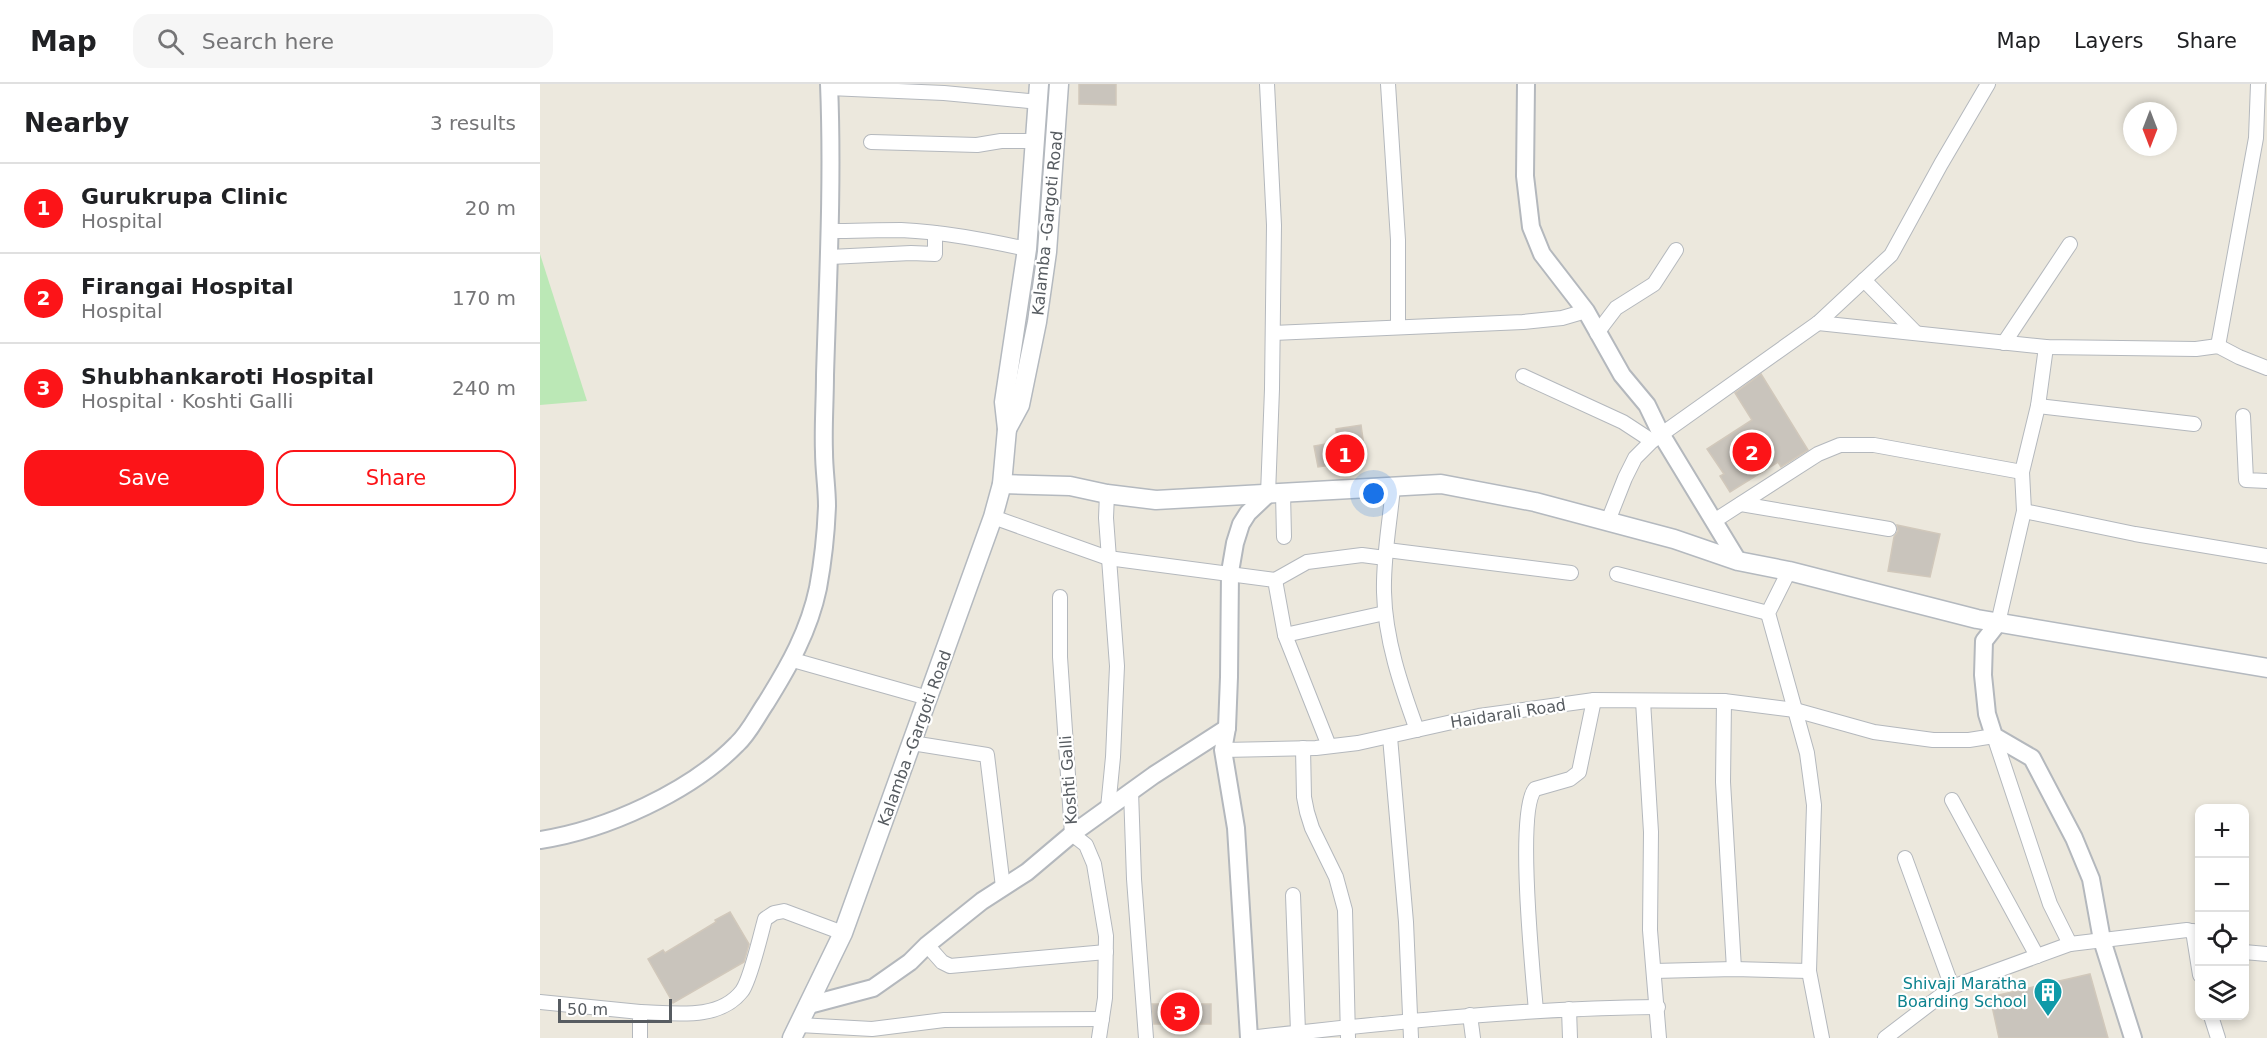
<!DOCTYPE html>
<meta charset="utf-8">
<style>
:root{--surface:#fff;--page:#f6f6f6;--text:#202124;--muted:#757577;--line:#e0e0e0;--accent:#fc1418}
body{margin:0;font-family:"DejaVu Sans",sans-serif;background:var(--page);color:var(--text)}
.controls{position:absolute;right:18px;bottom:18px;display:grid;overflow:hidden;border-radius:12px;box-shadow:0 3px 9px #0003}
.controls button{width:54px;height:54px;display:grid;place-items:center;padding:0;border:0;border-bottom:2px solid var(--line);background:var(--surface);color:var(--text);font:30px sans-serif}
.compass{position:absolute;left:1583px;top:18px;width:54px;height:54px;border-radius:50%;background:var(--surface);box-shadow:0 3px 9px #0003;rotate:180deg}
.scale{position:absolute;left:18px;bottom:15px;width:114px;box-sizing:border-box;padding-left:6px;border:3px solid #575c61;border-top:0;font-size:16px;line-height:21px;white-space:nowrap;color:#575c61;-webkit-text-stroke:4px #fff;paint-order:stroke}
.you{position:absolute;left:834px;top:410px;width:21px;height:21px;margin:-15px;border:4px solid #fff;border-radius:50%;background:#1a73e8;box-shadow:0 0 0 9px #1a73e833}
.badge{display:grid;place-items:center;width:39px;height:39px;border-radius:50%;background:var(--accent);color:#fff;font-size:20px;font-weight:700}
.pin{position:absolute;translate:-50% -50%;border:3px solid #fff;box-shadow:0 2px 6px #0006}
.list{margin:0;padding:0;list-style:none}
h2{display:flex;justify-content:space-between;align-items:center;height:78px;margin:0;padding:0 24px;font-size:26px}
h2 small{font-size:20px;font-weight:400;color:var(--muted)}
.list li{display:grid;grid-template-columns:39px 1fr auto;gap:18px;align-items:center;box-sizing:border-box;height:90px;padding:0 24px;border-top:2px solid var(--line)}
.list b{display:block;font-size:22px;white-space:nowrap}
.list p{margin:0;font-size:20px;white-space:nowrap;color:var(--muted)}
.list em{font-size:20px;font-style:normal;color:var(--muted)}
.actions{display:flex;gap:12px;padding:18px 24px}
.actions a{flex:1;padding:14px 0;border:2px solid var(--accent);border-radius:18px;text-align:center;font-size:21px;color:var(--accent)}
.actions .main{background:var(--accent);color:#fff}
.icon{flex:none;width:33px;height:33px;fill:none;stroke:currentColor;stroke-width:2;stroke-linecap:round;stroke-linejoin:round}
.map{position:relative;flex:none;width:1727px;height:954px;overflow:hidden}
header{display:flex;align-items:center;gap:36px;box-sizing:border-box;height:84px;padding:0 30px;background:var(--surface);border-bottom:2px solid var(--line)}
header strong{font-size:28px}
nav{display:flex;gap:33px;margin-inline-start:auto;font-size:21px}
.search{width:420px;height:54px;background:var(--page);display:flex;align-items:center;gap:15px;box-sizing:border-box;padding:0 21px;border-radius:18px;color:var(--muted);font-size:22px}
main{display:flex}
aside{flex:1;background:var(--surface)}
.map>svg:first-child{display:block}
</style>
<header>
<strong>Map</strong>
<div class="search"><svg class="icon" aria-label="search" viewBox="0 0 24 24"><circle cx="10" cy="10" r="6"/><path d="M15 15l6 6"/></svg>Search here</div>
<nav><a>Map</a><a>Layers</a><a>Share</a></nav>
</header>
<main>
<aside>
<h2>Nearby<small>3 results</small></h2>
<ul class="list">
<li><span class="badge">1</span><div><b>Gurukrupa Clinic</b><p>Hospital</p></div><em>20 m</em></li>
<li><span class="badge">2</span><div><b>Firangai Hospital</b><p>Hospital</p></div><em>170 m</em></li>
<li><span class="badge">3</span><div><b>Shubhankaroti Hospital</b><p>Hospital · Koshti Galli</p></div><em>240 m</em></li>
</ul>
<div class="actions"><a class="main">Save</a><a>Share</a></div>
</aside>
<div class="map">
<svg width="1727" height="954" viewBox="0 0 1727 954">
<rect width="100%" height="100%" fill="#ece8dd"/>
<path fill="#bbe8b6" d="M0,170L47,317L0,321Z"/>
<g fill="#c9c4bc" stroke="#d1c8bb" stroke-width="1.5">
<path d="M539,0H576V21L539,20Z"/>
<path d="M1221,290L1268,366L1241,383L1238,378L1190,408L1180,392L1184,390L1167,365L1212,336L1195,309Z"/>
<path d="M821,341L826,376L778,383L774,362L797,358L796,345Z"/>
<path d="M1357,441L1400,450L1390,493L1348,487L1354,453L1358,447Z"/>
<path d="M190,828L209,860L204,878L133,919L108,875L123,866L125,869L176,838L175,836Z"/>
<path d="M1550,890L1568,954H1459L1450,913Z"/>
<path d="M612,920H671V940H614Z"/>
</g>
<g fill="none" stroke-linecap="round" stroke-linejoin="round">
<g stroke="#b4b8bd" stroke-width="16">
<g id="minor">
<path d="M727,0L734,141L732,305L728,410"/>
<path d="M848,0L858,156V243"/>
<path d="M289,4L404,9L499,18"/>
<path d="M331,58L437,61L461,57H495"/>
<path d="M290,147C314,147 338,146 361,146C404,148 445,156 487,165"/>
<path d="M290,173L371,169L395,170V149"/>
<path d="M1324,196L1376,249"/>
<path d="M1278,239L1506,263L1656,265L1678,262L1699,273L1727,284"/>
<path d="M733,249L983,238L1022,234L1046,227"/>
<path d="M1057,249L1076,224L1114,200L1136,166"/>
<path d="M1464,259L1530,160"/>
<path d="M1678,262L1716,54L1718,0"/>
<path d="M983,292L1083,338L1112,357"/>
<path d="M1498,322L1654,340"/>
<path d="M1703,332L1706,396L1727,397"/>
<path d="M853,403C850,438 843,473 844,508C845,555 861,602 877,646"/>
<path d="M743,409L744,453"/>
<path d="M567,410L566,434L577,582L573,673L568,724"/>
<path d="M1201,420L1349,445"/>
<path d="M1484,427L1595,450L1727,472"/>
<path d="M453,433L568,474L735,496L745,551L789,662"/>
<path d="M1068,437L1085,394L1095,374L1112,357L1278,239L1351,171L1401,80L1448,0"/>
<path d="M1174,437L1278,370L1300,361H1334L1482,388"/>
<path d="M847,466L1031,489"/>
<path d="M1249,487L1228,529L1267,669L1274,721L1269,887L1282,954"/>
<path d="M1077,490L1228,529"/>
<path d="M735,496L767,478L822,471L845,474"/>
<path d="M520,513V573L532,750L546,761L554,780L566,852L565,914L559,954"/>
<path d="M1458,539L1484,427L1482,388L1498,322L1506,263"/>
<path d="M745,551L845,529"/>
<path d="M253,576L388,614"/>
<path d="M1103,617L1111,748L1110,846L1119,954"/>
<path d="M1184,617L1183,698L1194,885"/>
<path d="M850,653L866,838L871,954"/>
<path d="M372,659L447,671L463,803"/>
<path d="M763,664L764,713L767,728L772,744L796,793L805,826L808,954"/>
<path d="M683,666L776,664L818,659L939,632L1054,616L1184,617L1255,626L1334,648L1393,656H1429L1454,652L1510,820L1530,860"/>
<path d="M591,707L594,795L606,954"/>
<path d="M1412,716L1497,872"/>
<path d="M1365,774L1412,903"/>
<path d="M753,811L758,948"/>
<path d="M1653,847L1660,891"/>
<path d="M387,861L402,878L410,882L566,868"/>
<path d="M1704,868L1727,870"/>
<path d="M1114,887L1194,885L1269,887"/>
<path d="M0,918L100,928V954"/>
<path d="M1029,925L1030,954"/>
<path d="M996,927C993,890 976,728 995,705L1030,695L1039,688L1054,616"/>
<path d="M100,928C134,929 179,937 202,907C210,897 221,850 225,835L234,829L244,827L303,849"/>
<path d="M930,931L933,954"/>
<path d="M1671,932L1678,954"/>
<path d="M259,941L332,945L404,936L562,935"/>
<path d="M708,954C845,939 981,924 1118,923"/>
<path d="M1345,954L1412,903L1530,860L1647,846L1660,850"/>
</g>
</g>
<g stroke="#b4b8bd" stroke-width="20">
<g id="tertiary">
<path d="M986,0L985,92L991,143L1002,170L1046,227L1082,291L1107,321L1121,350L1198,477"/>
<path d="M1458,539L1444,557L1443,591L1447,630L1454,652L1492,674L1534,754L1551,795L1562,856L1593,954"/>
<path d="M0,756C66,746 150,708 197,660C209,649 217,632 226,619C249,582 269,547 278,504C283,477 286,449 287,422C287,404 284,386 284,368C283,342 285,316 285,291C288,194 293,97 289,0"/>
<path d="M269,921L333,904L370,878L387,861L442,817L487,788L532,750L614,691L687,644"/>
<path d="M709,954L696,744L683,666L687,644L689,593L690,488L695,459L701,440L708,429L728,410"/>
</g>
</g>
<g stroke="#b4b9bf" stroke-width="21">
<g id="secondary">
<path d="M467,345L480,321L497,238L507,168L519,0"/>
<path d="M462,400L530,402L567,410L616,416L901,400L995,418L1134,455L1198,477L1249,487L1437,535L1727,584"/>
<path d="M252,954L303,849L453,433L462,400L467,345L464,318L487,165L499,0"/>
</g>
</g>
<use href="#minor" stroke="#fff" stroke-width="14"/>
<use href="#tertiary" stroke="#fff" stroke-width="16"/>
<use href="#secondary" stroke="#fff" stroke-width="18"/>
</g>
<defs>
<g id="building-pin" transform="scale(1.5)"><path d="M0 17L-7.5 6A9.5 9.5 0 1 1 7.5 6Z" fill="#0f9aa8" stroke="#fff"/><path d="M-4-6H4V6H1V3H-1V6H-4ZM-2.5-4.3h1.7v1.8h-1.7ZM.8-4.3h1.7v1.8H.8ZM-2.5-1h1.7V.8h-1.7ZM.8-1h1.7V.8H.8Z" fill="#fff"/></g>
</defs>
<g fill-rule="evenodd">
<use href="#building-pin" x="1508" y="908"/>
</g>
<g text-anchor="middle" stroke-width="4.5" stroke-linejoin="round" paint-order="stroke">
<g font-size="16" fill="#575c61" stroke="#fff">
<text transform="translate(507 139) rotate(-84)" y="6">Kalamba -Gargoti Road</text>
<text transform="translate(968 629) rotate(-9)" y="6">Haidarali Road</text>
<text transform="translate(374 654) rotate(-70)" y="6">Kalamba -Gargoti Road</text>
<text transform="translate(528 696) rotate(-94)" y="6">Koshti Galli</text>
</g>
<g font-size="16" fill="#0d838f" stroke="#fff" text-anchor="end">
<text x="1487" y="905">Shivaji Maratha<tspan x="1487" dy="18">Boarding School</tspan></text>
</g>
</g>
</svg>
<div class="controls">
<button>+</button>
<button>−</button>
<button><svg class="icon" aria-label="locate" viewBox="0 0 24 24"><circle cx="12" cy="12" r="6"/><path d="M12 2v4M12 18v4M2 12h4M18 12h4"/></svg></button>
<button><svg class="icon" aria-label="layers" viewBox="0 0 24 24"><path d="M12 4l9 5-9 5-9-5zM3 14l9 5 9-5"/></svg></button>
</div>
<svg class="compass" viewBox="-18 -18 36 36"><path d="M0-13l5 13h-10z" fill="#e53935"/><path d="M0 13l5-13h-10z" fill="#757577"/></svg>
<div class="scale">50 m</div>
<div class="you"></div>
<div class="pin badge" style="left:805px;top:370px">1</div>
<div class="pin badge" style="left:1212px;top:368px">2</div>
<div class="pin badge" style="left:640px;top:928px">3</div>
</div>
</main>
